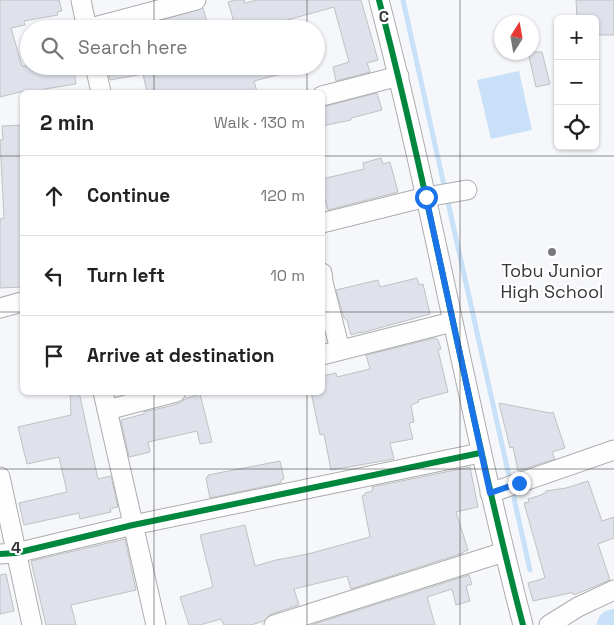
<!DOCTYPE html>
<meta charset="utf-8">
<style>
:root{--surface:#fff;--page:#f6f6f6;--text:#222;--muted:#767676;--line:#e0e0e0}
body{margin:0;font-family:"Space Grotesk",sans-serif;background:var(--page);color:var(--text)}
.controls{position:absolute;right:15px;top:15px;display:grid;overflow:hidden;border-radius:8px;box-shadow:0 1px 4px #0004}
.controls button{width:45px;height:45px;display:grid;place-items:center;padding:0;border:0;border-bottom:1px solid var(--line);background:var(--surface);color:var(--text);font:25px sans-serif}
.compass{position:absolute;left:494px;top:15px;width:45px;height:45px;border-radius:50%;background:var(--surface);box-shadow:0 1px 4px #0004;rotate:11deg}
.stop{position:absolute;width:15px;height:15px;margin:-11px;border:4px solid #1a73e8;border-radius:50%;background:#fff}
.stop.end{background:#1a73e8;border-color:#fff;box-shadow:0 1px 5px #0008}
.list{margin:0;padding:0;list-style:none}
h2{display:flex;justify-content:space-between;align-items:center;height:65px;margin:0;padding:0 20px;font-size:21px}
h2 small{font-size:16px;font-weight:400;color:var(--muted)}
.list li{display:grid;grid-template-columns:32px 1fr auto;gap:15px;align-items:center;box-sizing:border-box;height:80px;padding:0 20px;border-top:1px solid var(--line)}
.list b{display:block;font-size:19px;white-space:nowrap}
.list em{font-size:16px;font-style:normal;color:var(--muted)}
.icon{flex:none;width:28px;height:28px;fill:none;stroke:currentColor;stroke-width:2;stroke-linecap:round;stroke-linejoin:round}
.map{position:relative;flex:none;width:614px;height:625px;overflow:hidden}
.search{position:absolute;background:var(--surface);box-shadow:0 1px 4px #0004;left:20px;top:20px;width:305px;height:55px;display:flex;align-items:center;gap:12px;box-sizing:border-box;padding:0 18px;border-radius:28px;color:var(--muted);font-size:19px}
.panel{position:absolute;background:var(--surface);box-shadow:0 1px 4px #0004;left:20px;top:90px;width:305px;height:305px;border-radius:8px}
.map>svg:first-child{display:block}
</style>
<div class="map">
<svg width="614" height="625" viewBox="0 0 614 625">
<rect width="100%" height="100%" fill="#f6f7fa"/>
<path fill="#c8e1f8" d="M519,71L532,130L491,139L477,80Z"/>
<g fill="none" stroke-linecap="round" stroke-linejoin="round">
<g stroke="#c8e1f8" stroke-width="5">
<path d="M403,0L445,190"/>
<path d="M447,198L530,570"/>
</g>
<path stroke="#c8e1f8" stroke-width="30" d="M612,625L614,624"/>
</g>
<g fill="#dfe2eb" stroke="#c0c1c3">
<path d="M0,0H59L62,11L57,12L58,15L24,21L25,25L11,28L22,66H73L76,84L45,89L46,92H20L0,97Z"/>
<path d="M235,0H244L245,3L257,0H361L378,60L367,63L370,72L336,81L333,67L349,62L334,7L255,29H236L228,2Z"/>
<path d="M576,0H614V35H595V19H577Z"/>
<path d="M203,8L209,29H141V26Z"/>
<path d="M528,52H542L550,84L536,87Z"/>
<path d="M107,66H292L293,71L254,81L257,92H147L143,74L110,80Z"/>
<path d="M377,93L382,110L351,118V120L322,126V107Z"/>
<path d="M22,125V287L0,288V219L4,218L0,140H3L2,126Z"/>
<path d="M381,158L383,164L390,162L398,192L328,210L322,188V179L364,169L363,163Z"/>
<path d="M417,278L419,285L423,284L430,314L361,333V332L351,335L347,320L344,318L336,290L378,280L380,287Z"/>
<path d="M435,338L438,340L441,349L438,350L448,392L418,400L419,402L411,405L414,422L409,423L413,439L390,443L394,459L331,470L324,434L320,435L311,392H322V376L336,373L337,377L370,369L366,355Z"/>
<path d="M70,392H79L98,479L111,476L118,507L110,509L111,512L80,519L79,513L24,525L19,503L67,492L59,457L27,464L18,427L71,415Z"/>
<path d="M200,394L212,442L200,444L197,431L148,442L150,452L129,457L121,420L144,414V412L170,406L179,403L187,398Z"/>
<path d="M499,403L550,413L553,412L565,448L552,452L555,459L518,471L513,447L510,448Z"/>
<path d="M280,461L284,479L281,480V483L210,498L206,478L208,477V475Z"/>
<path d="M470,467L478,507L456,512L468,550L463,552V553L351,589L347,576L294,589L299,605L271,614L264,621L251,625H224L221,619L200,625H189L180,597L213,587L200,535L245,525L255,566L276,560L308,554L370,537L362,496L365,495V493L373,491L372,487Z"/>
<path d="M588,481L602,521L614,517V538L598,544L610,580L574,595L573,593H570L533,601L528,583L545,578L524,503L529,502L528,499L541,495L546,492V491L566,488Z"/>
<path d="M125,539L136,590L71,605L76,625H46L31,561Z"/>
<path d="M6,574L14,611L0,614V575Z"/>
<path d="M469,575L472,584L466,586L470,601L456,605L452,589L427,597L435,625H311Z"/>
</g>
<g fill="none" stroke-linecap="round" stroke-linejoin="round">
<g stroke="#adadaf" stroke-width="21">
<g id="minor">
<path d="M81,0L87,29"/>
<path d="M379,0C433,207 469,418 523,625"/>
<path d="M87,29L196,0"/>
<path d="M95,66L101,92"/>
<path d="M322,96L399,76"/>
<path d="M322,223L426,197L467,190"/>
<path d="M322,273L323,282L340,350"/>
<path d="M0,308L22,302"/>
<path d="M322,355L452,322"/>
<path d="M103,392L156,625"/>
<path d="M107,410L176,392"/>
<path d="M0,477L32,625"/>
<path d="M490,493L614,450"/>
<path d="M0,554L16,553L133,525L480,453"/>
<path d="M274,625L504,552"/>
<path d="M549,625L578,607L614,590"/>
</g>
</g>
<use href="#minor" stroke="#fefefe" stroke-width="19"/>
<g stroke="#fff" stroke-width="9">
<g id="cycleway">
<path d="M379,0C433,207 469,418 523,625"/>
<path d="M0,554L16,553L133,525L480,453"/>
</g>
</g>
<use href="#cycleway" stroke="#00873e" stroke-width="6"/>
</g>
<g fill="none" stroke-linecap="round" stroke-linejoin="round">
<path stroke="#1a73e8" stroke-width="6" d="M426,197L490,493L519,483"/>
</g>
<path fill="none" stroke="#373739" stroke-width="1" stroke-opacity="0.55" d="M154,0V29M307,0V29M460,0V625M154,66V92M307,66V92M0,156H22M322,156H614M0,312H22M322,312H614M154,392V625M307,392V625M0,469H614"/>
<circle fill="#7a7a7d" stroke="#fff" stroke-width="2" cx="552" cy="252" r="5"/>
<g text-anchor="middle" stroke-width="4.5" stroke-linejoin="round" paint-order="stroke">
<g font-size="18" fill="#373739" stroke="#fff">
<text x="552" y="277">Tobu Junior<tspan x="552" dy="21">High School</tspan></text>
</g>
</g>
<g font-size="16" text-anchor="middle" font-weight="bold" fill="#373739" stroke="#fff" stroke-width="4.5" stroke-linejoin="round" paint-order="stroke">
<text x="384" y="22">C</text>
<text x="16" y="553">4</text>
</g>
</svg>
<div class="controls">
<button>+</button>
<button>−</button>
<button><svg class="icon" aria-label="locate" viewBox="0 0 24 24"><circle cx="12" cy="12" r="6"/><path d="M12 2v4M12 18v4M2 12h4M18 12h4"/></svg></button>
</div>
<svg class="compass" viewBox="-18 -18 36 36"><path d="M0-13l5 13h-10z" fill="#e53935"/><path d="M0 13l5-13h-10z" fill="#767676"/></svg>
<div class="stop" style="left:426px;top:197px"></div>
<div class="stop end" style="left:519px;top:483px"></div>
<div class="search"><svg class="icon" aria-label="search" viewBox="0 0 24 24"><circle cx="10" cy="10" r="6"/><path d="M15 15l6 6"/></svg>Search here</div>
<section class="panel">
<h2>2 min<small>Walk · 130 m</small></h2>
<ul class="list">
<li><svg class="icon" aria-label="ahead" viewBox="0 0 24 24"><path d="M12 20V5M6 11l6-6 6 6"/></svg><div><b>Continue</b></div><em>120 m</em></li>
<li><svg class="icon" aria-label="left" viewBox="0 0 24 24"><path d="M17 20v-9H6M10 6l-5 5 5 5"/></svg><div><b>Turn left</b></div><em>10 m</em></li>
<li><svg class="icon" aria-label="arrive" viewBox="0 0 24 24"><path d="M6 21V4h12l-3 4 3 4H6"/></svg><div><b>Arrive at destination</b></div></li>
</ul>
</section>
</div>
